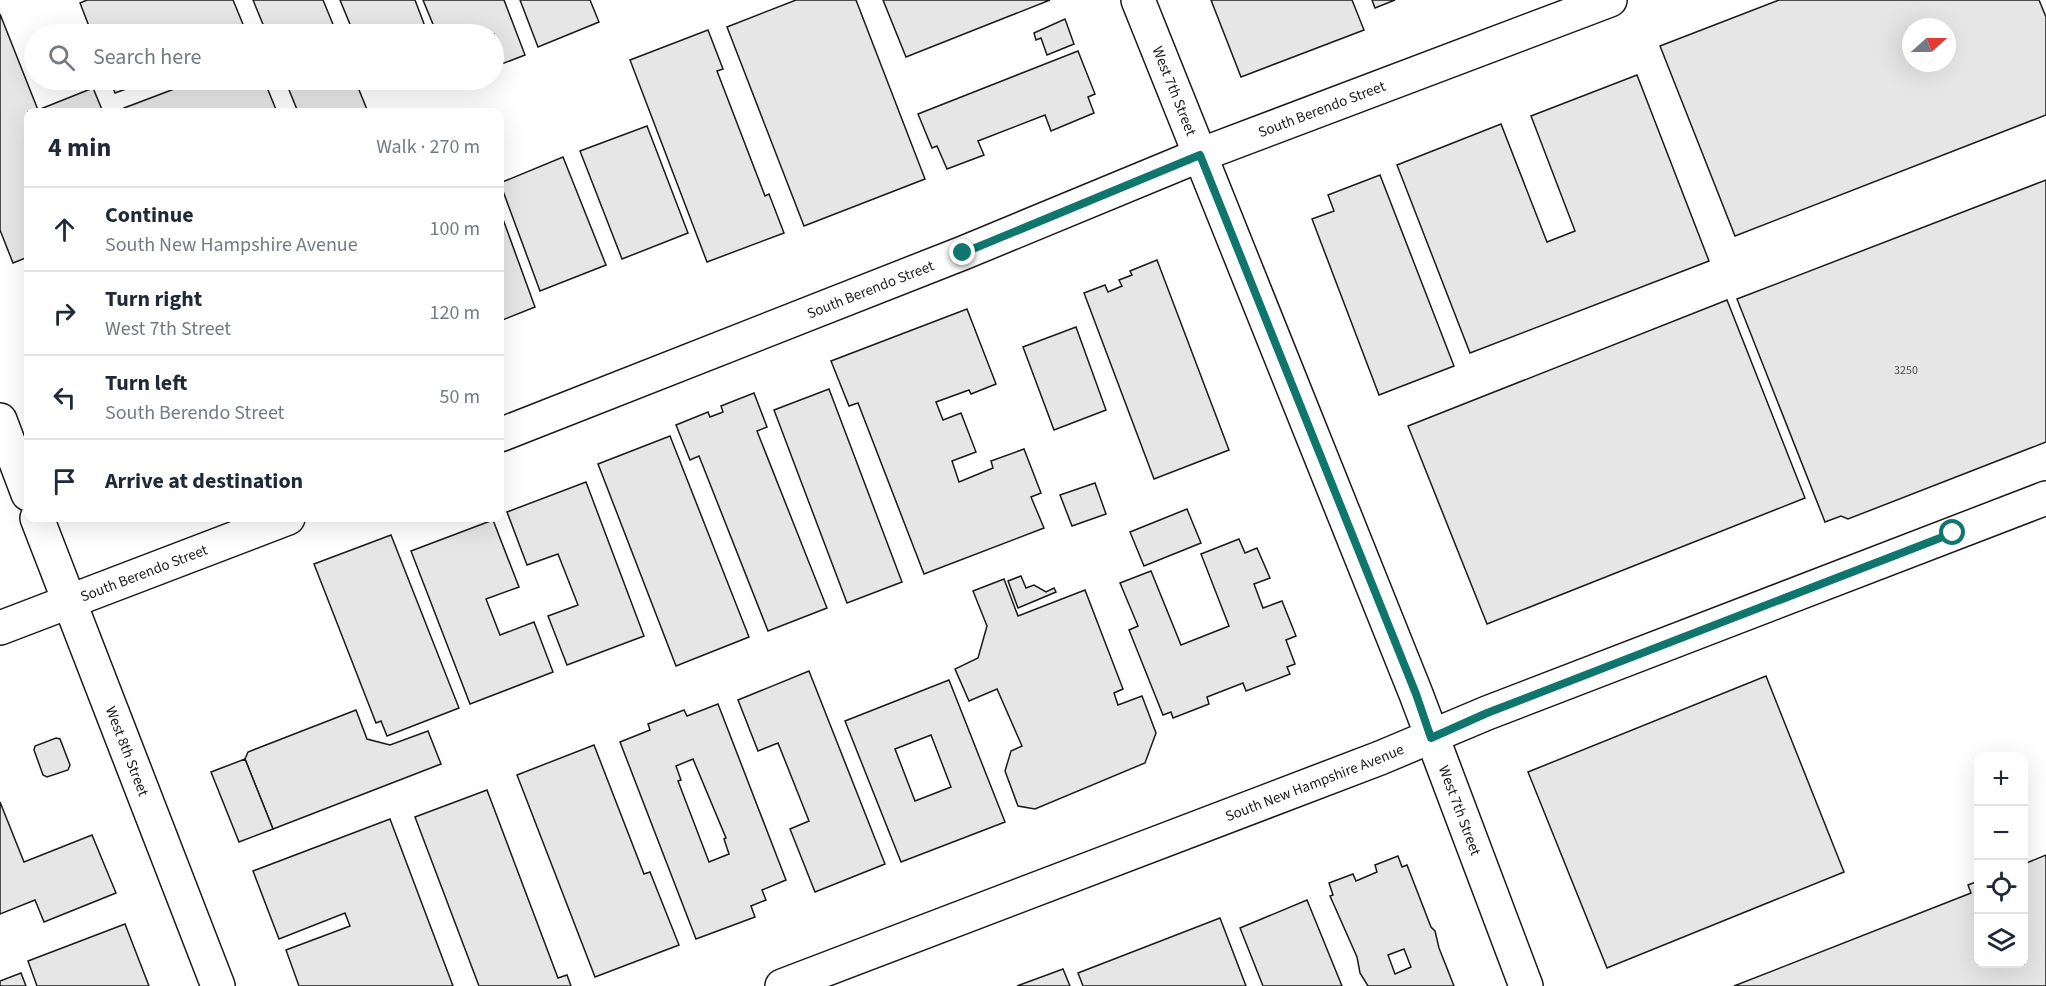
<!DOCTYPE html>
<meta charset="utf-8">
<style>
:root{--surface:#fff;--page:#f6f6f7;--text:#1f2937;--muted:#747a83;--line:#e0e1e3}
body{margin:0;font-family:"Source Sans 3",sans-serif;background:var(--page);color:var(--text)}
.controls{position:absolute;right:18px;bottom:18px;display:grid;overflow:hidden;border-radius:12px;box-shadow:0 6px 24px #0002}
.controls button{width:54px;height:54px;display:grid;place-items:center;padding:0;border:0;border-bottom:2px solid var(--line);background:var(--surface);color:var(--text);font:30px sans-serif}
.compass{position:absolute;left:1902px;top:18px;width:54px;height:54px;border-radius:50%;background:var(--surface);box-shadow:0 6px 24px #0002;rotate:69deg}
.stop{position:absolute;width:18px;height:18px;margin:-14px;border:4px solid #0f766e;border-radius:50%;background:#fff}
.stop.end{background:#0f766e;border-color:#fff;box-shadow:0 2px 6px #0008}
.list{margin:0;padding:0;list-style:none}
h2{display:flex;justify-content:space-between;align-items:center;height:78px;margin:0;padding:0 24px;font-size:26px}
h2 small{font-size:20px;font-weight:400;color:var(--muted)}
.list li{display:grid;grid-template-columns:39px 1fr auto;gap:18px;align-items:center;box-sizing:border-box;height:84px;padding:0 24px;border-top:2px solid var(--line)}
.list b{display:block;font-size:22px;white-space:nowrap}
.list p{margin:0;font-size:20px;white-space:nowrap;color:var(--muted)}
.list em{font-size:20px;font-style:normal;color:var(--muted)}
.icon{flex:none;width:33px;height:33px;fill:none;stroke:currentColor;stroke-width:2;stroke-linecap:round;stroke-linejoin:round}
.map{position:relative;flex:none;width:2046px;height:986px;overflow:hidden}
.search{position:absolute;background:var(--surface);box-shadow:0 6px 24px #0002;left:24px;top:24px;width:480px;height:66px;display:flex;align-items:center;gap:15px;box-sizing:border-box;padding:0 21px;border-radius:33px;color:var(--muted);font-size:22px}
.panel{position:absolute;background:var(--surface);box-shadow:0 6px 24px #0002;left:24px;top:108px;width:480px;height:414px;border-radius:12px}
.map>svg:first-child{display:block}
</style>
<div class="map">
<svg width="2046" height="986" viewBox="0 0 2046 986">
<rect width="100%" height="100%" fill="#fff"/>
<g fill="#e6e6e6" stroke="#1a1a1a" stroke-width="1.5" fill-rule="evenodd">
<path d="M87,0H233L247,34H92L80,3Z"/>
<path d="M253,0H323L337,34H267Z"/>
<path d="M340,0H415L426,29L413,34H354Z"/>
<path d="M423,0H504L525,55L494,67V34H437Z"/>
<path d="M520,0H590L599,22L538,47Z"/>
<path d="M796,0H856L925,179L804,226L727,27Z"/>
<path d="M883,0H1050L906,57Z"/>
<path d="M1211,0H1352L1364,30L1241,77Z"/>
<path d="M1372,0H1395L1375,8Z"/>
<path d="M1779,0H2039L2046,17V115L1735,236L1660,46ZM1911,27H1947V63H1911Z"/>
<path d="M0,14L38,110L93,88L103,112H28V257L13,263L0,230Z"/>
<path d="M1065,19L1074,44L1047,55L1041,38L1036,40L1034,33Z"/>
<path d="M708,30L723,69L717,71L765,196L769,194L784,233L707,262L630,60Z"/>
<path d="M1078,51L1095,94L1088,97L1094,113L1051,131L1045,115L978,141L984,155L947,169L937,146L932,148L918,114Z"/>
<path d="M1637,75L1709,261L1470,353L1397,165L1501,124L1547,242L1575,231L1531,116Z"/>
<path d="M110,80H151L115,93Z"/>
<path d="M198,80H264L277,112H126L124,108Z"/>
<path d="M285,80H355L368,112H298Z"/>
<path d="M647,126L688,233L622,259L580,151Z"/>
<path d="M563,157L606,265L540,291L500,183Z"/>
<path d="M1380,175L1454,366L1379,395L1312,219L1334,211L1328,195Z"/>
<path d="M2046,180V442L1848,519L1841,516L1825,522L1737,299Z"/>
<path d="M500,211L535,307L500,321Z"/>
<path d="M1157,260L1229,450L1154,479L1084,293L1105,285L1108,292L1122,286L1119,280L1132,275L1130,271Z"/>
<path d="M1727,300L1805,498L1487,624L1408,426Z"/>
<path d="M967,309L996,384L971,394L969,390L936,402L943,420L961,413L976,452L952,461L959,482L993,468L991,461L1024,449L1041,493L1031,497L1044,528L924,574L858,403L849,406L831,361Z"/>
<path d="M1076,327L1106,410L1054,430L1023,347Z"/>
<path d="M829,389L902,582L847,603L774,410Z"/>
<path d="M754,393L767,427L757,431L827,608L768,631L699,456L690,460L676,425L708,412L710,417L723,412L721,406Z"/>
<path d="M670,436L749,637L676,666L598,464Z"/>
<path d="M586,482L644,636L567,665L548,616L578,605L558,554L527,565L507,512Z"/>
<path d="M1095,483L1106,514L1072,526L1060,495Z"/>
<path d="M1187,509L1201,543L1144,566L1130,532Z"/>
<path d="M493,520L519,587L486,599L500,635L534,622L553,672L470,704L411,551Z"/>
<path d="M391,535L459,708L387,736L381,721L376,723L314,564Z"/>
<path d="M1239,539L1245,553L1257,548L1270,578L1254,584L1263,608L1282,601L1296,636L1286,640L1295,664L1287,667L1290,674L1246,691L1243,683L1207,697L1209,704L1173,718L1171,712L1163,715L1129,630L1138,626L1120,583L1151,571L1181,645L1229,626L1201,554Z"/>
<path d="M1021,576L1026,588L1034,585L1046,592L1054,588L1056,592L1018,608L1008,581Z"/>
<path d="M1004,579L1018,616L1085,590L1123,689L1114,693L1118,705L1142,696L1156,733L1145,763L1035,809L1018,806L1005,771L1011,751L1022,746L997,689L969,701L955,669L978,658L987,626L973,591Z"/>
<path d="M809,671L885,864L815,892L790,829L809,821L778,743L758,751L738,700Z"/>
<path d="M1766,676L1844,872L1607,968L1528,772Z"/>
<path d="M949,680L1005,822L901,862L845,721ZM931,735L951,787L915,801L895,749Z"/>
<path d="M718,704L786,880L762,890L766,900L751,906L755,917L696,939L620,742L650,730L648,724L684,710L687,716ZM693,759L726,838L724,839L729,854L709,862L678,781L681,780L676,766Z"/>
<path d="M356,710L367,739L390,745L428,731L441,764L273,829L245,759L248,752Z"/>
<path d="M56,738L60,739L70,765L68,770L47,777L43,775L34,750L35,746Z"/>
<path d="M594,745L644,874L650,872L679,945L595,977L517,775Z"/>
<path d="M245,759L273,829L239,842L211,772Z"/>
<path d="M487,790L558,978L567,975L571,986H479L415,817Z"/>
<path d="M0,802L24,862L92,835L116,893L44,922L35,900L0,914Z"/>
<path d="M390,819L453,986H299L286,950L350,926L345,913L279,939L253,871Z"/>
<path d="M2046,855V986H1734L1971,893L1968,885L1978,881V964H2024V864Z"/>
<path d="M1398,856L1402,867L1407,865L1431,927L1435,931L1439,948L1454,986H1368L1360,973L1357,957L1330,896L1333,895L1329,883L1353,874L1356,881L1377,872L1375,865ZM1404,949L1411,967L1395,974L1388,955Z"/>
<path d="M1307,900L1342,986H1263L1240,928Z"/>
<path d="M1220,918L1246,986H1083L1078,973Z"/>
<path d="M125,924L149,986H37L28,961Z"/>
<path d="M1063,969L1070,986H1017Z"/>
<path d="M21,973L26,986H0V981Z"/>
</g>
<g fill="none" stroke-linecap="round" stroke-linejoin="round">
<g stroke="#1a1a1a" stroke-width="36">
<g id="minor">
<path id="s1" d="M500,435L963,253L1200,155L1610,0"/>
<path id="s2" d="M0,628L288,518"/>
<path id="s3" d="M782,986L1380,758L1487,713L2046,498"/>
</g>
</g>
<g stroke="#1a1a1a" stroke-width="36">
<g id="tertiary">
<path id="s4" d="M1138,0L1416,694L1526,986"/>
</g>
</g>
<g stroke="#1a1a1a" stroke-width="36">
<g id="secondary">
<path d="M0,420L28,494"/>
<path id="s5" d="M37,518L218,986"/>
</g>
</g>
<use href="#minor" stroke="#fff" stroke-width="33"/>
<use href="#tertiary" stroke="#fff" stroke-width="33"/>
<use href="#secondary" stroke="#fff" stroke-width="33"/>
</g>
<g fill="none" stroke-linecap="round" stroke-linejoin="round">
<path stroke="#0f766e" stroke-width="8" d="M963,253L1200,155L1416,694L1431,738L1487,713L1953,533"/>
</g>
<g text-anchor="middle" stroke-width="4.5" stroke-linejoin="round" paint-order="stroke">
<g font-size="12" fill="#4d4d4d">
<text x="1906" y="374">3250</text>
</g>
<g font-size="15" fill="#1a1a1a" stroke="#fff">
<text dy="5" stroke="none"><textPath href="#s4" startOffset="98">West 7th Street</textPath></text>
<text dy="5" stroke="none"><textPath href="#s1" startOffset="884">South Berendo Street</textPath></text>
<text dy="5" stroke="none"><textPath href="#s1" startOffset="398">South Berendo Street</textPath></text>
<text dy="5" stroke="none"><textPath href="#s2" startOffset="154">South Berendo Street</textPath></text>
<text dy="5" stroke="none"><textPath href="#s5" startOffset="250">West 8th Street</textPath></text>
<text dy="5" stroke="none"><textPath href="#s3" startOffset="570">South New Hampshire Avenue</textPath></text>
<text dy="5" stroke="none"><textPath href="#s4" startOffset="872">West 7th Street</textPath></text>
</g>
</g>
</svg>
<div class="controls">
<button>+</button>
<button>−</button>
<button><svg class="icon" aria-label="locate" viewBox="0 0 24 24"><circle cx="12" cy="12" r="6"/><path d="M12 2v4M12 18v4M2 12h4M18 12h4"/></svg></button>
<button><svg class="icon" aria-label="layers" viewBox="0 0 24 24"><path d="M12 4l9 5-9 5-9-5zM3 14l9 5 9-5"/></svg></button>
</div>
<svg class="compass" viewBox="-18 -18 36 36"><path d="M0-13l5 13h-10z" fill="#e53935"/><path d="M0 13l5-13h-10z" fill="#747a83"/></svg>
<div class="stop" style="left:1953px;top:533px"></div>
<div class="stop end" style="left:963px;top:253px"></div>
<div class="search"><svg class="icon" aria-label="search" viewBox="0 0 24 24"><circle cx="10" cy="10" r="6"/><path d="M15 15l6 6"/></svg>Search here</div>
<section class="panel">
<h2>4 min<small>Walk · 270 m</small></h2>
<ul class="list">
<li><svg class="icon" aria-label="ahead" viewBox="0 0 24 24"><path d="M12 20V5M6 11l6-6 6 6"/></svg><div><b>Continue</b><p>South New Hampshire Avenue</p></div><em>100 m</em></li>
<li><svg class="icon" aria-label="right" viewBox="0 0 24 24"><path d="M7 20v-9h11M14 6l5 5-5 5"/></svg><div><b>Turn right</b><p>West 7th Street</p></div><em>120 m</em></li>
<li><svg class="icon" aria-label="left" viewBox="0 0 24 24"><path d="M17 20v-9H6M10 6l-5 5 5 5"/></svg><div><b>Turn left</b><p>South Berendo Street</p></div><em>50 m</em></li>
<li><svg class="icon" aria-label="arrive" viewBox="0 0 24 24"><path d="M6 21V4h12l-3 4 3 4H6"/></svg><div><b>Arrive at destination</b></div></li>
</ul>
</section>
</div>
